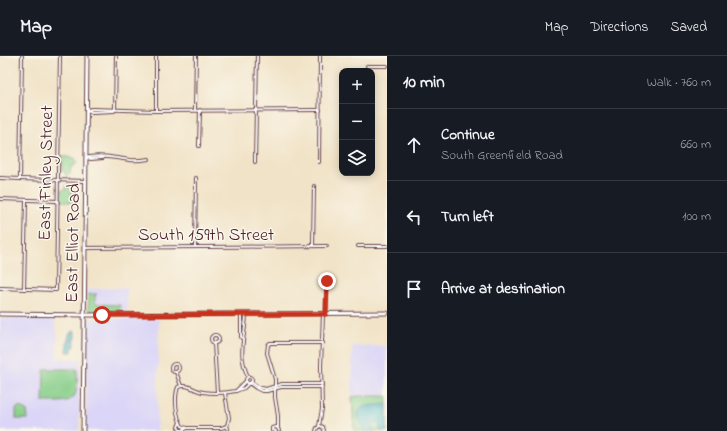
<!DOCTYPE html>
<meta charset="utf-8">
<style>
:root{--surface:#171b24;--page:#242831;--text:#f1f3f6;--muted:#9ea1a6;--line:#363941}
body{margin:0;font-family:"Indie Flower",sans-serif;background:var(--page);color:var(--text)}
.controls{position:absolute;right:12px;top:12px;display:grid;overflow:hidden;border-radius:8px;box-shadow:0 2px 10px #0003}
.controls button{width:36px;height:36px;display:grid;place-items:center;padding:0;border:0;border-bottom:1px solid var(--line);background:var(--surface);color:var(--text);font:20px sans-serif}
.stop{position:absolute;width:12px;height:12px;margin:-9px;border:3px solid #c8321e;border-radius:50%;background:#fff}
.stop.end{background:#c8321e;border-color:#fff;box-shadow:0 1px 4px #0008}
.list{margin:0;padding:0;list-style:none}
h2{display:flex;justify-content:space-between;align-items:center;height:52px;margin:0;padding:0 16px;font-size:17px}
h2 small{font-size:13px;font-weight:400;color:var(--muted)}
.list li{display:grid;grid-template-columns:26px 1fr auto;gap:12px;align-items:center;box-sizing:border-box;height:72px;padding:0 16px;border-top:1px solid var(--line)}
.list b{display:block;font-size:15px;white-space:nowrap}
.list p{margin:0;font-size:13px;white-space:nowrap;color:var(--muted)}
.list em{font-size:13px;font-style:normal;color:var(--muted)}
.icon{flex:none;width:22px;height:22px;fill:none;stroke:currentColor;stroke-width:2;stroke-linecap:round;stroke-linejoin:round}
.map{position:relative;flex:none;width:387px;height:375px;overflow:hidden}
header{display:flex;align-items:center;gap:24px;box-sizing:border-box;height:56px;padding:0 20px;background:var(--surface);border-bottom:1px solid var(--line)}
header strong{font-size:19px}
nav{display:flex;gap:22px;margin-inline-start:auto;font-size:14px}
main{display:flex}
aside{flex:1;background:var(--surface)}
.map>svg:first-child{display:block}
</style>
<header>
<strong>Map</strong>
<nav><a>Map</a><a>Directions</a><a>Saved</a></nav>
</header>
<main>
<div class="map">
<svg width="387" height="375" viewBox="0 0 387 375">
<rect width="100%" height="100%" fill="#fbf7ec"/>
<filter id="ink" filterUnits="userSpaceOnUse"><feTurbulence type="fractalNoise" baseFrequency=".025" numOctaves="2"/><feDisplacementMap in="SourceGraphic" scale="8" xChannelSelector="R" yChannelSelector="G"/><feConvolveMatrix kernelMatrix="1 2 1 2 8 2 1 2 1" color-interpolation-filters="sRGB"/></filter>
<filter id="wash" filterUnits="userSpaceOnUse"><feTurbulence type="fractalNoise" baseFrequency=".012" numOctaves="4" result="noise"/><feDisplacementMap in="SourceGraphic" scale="16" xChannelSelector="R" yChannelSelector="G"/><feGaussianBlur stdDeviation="0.9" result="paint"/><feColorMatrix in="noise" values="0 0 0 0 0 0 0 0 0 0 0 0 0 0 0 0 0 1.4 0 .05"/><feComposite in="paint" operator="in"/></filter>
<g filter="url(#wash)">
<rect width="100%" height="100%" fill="#f1e3c7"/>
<g fill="#dbd6f7">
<path d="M127,232V256H90L88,255L87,233Z"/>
<path d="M0,262L55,263V270L57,275V302L80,303L79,375H0Z"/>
<path d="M91,263H159L157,375H86L87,266L88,264Z"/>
<rect x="352" y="290" width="35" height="51"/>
</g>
<g fill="#86ce89" stroke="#68765a">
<path d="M62,100L75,102L77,106L76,108L71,111L70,118L66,120L65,116L62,115Z"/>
<path d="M66,129L70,130V135L76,142L75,147L61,145V134L66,133Z"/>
<path d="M89,238H97L95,239V246L97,248L120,249V254L118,255H90L88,254Z"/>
<path d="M45,313H77C78,347 75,346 43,346L44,315Z"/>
<path d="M358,340H387V375H354L352,341Z"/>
<path d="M18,351L23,352L27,355L28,363H16V353Z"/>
</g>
<g fill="#41afbe" stroke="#466774">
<path d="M75,275V291H72V296H67V284H74L73,283H68L69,278L71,276Z"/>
<path d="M387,348V375H380V369L375,366L372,369L374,375H364C363,371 361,367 359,363C354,346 377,350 387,348Z"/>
</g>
</g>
<g filter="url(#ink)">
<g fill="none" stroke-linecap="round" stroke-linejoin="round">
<g stroke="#633c42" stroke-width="4">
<g id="minor">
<path d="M156,0V55"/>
<path d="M367,10H387"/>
<path d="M87,54L92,53L156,55L320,54"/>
<path d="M87,54L92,56L114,55"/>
<path d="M115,54L116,0"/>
<path d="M195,54L196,0"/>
<path d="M199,90L200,54"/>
<path d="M86,102C97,98 117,102 130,104C136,105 143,104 149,103"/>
<path d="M86,102L91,103L103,102"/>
<path d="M255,106L257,0"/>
<path d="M319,106L320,0"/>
<path d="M0,122L20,123L85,125"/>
<path d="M20,123L22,0"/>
<path d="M0,143L58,145"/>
<path d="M313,190L314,130"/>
<path d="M358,190H387"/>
<path d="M195,191L196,122"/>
<path d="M85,192L327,190"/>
<path d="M0,232L56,234L60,0"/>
<path d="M24,233L26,145"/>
<path d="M246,258C245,284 237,296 248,321"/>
<path d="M326,258L327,225"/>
<path d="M241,259V281L243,283"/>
<circle cx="215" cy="283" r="4"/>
<path d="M214,287L217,336"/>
<circle cx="175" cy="312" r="4"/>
<path d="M176,316L181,330"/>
<circle cx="249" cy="324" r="3"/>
<path d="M246,325L236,335L244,332L249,327"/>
<path d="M251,326L258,331L266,333L282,328H322"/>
<path d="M249,327L256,332L262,335H267L281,331H322"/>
<path d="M225,337L229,362L227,370L221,372H187L182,370C176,360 174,342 178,331C188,327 195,335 203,336C214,338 226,337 236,335"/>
<path d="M180,366L178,371L180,374H183L187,372"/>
<path d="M319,370L322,353L321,310L323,258"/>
<path d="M278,372V360L275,341V323L267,297L268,289L270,287H323"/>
<path d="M227,375L228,373L227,369"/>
<path d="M272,375V372L276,371L278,372L279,375"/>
<path d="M316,375L317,372L320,370L323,371L324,375"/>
</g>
</g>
<g stroke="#633c42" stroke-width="5">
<g id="secondary">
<path d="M0,258L88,259L387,257"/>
<path d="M83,375L87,0"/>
</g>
</g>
<use href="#minor" stroke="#fff" stroke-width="2"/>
<use href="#secondary" stroke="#fff" stroke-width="3"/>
</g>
</g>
<g fill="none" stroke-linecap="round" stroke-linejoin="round" filter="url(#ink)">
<path stroke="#c8321e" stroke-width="5" d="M102,259L326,258L327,225"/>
</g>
<g text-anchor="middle" stroke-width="3" stroke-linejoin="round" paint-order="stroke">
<g font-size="18" fill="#4a1f2b" stroke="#fbf7ec">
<text transform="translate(45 117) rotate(-89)" y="6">East Finley Street</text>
<text x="206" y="184">South 159th Street</text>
<text transform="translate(72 187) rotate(-89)" y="6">East Elliot Road</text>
</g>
</g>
</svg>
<div class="controls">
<button>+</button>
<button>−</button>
<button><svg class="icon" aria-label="layers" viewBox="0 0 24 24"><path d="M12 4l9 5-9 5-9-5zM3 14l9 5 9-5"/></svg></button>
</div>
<div class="stop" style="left:102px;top:259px"></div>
<div class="stop end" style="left:327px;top:225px"></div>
</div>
<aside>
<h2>10 min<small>Walk · 760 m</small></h2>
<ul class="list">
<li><svg class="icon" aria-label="ahead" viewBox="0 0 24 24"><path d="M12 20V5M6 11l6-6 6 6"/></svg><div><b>Continue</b><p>South Greenfield Road</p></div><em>660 m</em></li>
<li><svg class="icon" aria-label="left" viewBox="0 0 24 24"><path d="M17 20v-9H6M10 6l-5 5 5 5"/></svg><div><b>Turn left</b></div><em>100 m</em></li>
<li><svg class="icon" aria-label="arrive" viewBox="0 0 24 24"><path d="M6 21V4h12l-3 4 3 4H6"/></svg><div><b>Arrive at destination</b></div></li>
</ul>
</aside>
</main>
